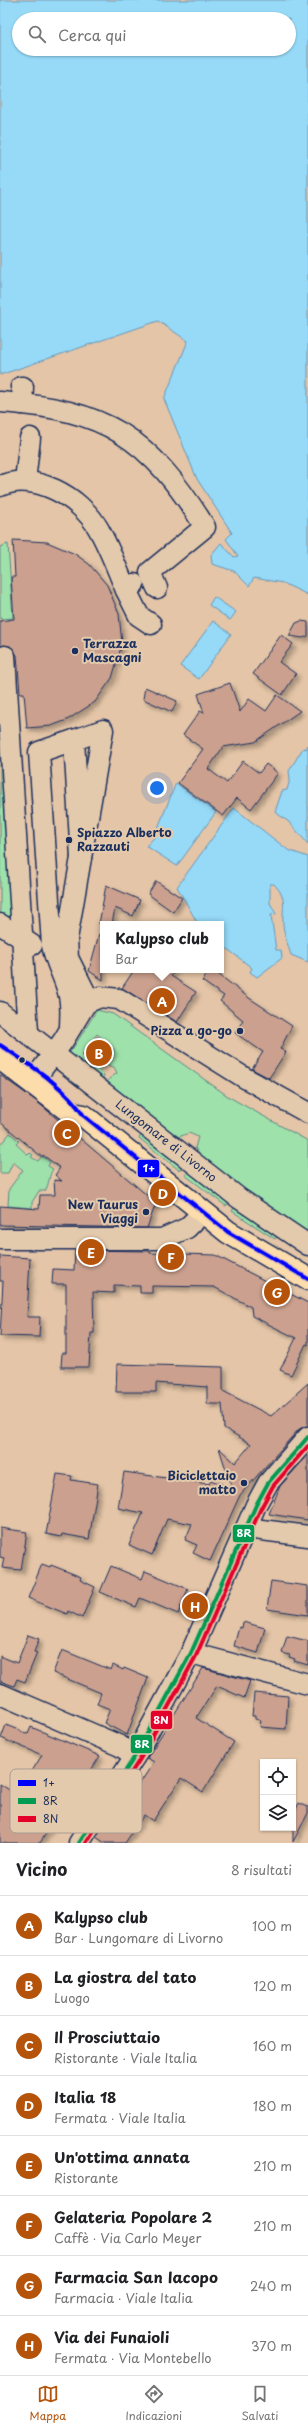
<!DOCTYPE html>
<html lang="it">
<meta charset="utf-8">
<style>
:root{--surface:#fff;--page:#f6f6f6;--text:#202124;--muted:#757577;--line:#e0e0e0;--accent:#b45309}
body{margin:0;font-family:"Playpen Sans",sans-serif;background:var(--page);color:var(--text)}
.controls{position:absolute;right:12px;bottom:12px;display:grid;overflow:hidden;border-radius:0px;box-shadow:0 1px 3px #0004}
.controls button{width:36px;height:36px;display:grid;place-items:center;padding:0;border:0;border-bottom:1px solid var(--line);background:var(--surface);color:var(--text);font:20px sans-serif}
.you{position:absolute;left:157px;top:788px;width:14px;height:14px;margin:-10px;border:3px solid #fff;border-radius:50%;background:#1a73e8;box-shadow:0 0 0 6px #1a73e833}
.badge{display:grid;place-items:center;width:26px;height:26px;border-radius:50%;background:var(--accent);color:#fff;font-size:13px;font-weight:700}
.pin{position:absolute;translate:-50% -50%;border:2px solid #fff;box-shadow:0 1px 4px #0006}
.popup{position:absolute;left:100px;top:921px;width:124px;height:52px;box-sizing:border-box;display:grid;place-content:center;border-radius:0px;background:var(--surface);filter:drop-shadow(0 1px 3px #0005);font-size:13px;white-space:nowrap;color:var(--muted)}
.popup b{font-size:15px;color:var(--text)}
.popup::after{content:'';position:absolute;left:50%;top:100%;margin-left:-8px;border:8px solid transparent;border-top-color:var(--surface)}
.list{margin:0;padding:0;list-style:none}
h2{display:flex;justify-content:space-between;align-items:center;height:52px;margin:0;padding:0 16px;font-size:17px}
h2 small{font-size:13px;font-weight:400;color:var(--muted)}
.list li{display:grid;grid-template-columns:26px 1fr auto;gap:12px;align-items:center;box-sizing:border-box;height:60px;padding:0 16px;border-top:1px solid var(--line)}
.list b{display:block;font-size:15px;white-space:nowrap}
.list p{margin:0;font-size:13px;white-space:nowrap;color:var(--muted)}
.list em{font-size:13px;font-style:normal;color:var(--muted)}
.icon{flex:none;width:22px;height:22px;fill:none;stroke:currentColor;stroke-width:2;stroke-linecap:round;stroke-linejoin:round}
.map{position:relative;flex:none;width:308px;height:1843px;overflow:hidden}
.search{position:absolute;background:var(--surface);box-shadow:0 1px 3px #0004;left:12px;right:12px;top:12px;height:44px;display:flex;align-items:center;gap:10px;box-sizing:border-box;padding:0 14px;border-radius:22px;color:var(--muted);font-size:15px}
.sheet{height:532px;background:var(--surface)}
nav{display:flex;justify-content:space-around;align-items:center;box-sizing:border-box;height:56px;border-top:1px solid var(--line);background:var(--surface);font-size:11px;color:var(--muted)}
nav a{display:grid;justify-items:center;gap:2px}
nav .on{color:var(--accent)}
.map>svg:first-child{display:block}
</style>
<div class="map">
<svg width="308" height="1843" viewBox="0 0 308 1843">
<defs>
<filter id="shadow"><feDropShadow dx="3.5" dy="3.5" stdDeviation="2" flood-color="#0004"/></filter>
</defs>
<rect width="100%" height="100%" fill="#e4c5a7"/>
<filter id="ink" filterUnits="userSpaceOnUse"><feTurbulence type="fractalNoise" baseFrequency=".025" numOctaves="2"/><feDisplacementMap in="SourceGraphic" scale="8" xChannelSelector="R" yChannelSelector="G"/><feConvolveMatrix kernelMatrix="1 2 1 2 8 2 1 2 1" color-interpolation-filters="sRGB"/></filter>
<g filter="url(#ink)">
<g fill="#9ee1ab" stroke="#5c8884">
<path d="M8,544L13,618L0,619V547Z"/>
<path d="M0,754H3L15,920L0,913Z"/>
<path d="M97,1010L113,1014L229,1097L308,1141V1238L218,1176L195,1148L198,1137L189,1133L173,1139L105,1086L109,1079L117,1073L114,1067L106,1065L114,1049L97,1034L82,1055L104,1075L101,1083L66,1056C73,1051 90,1020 97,1010Z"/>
<path d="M145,1130L185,1163L179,1170L139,1138Z"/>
<path d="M10,1133L19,1141L16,1144L28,1155L30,1153L33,1155L31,1157L38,1161L42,1156L50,1162L48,1166L53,1169C48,1176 50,1183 45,1191H39L32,1202V1208L8,1206L9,1189L23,1170L13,1162L8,1173H0V1145Z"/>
<path d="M191,1168L231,1199L226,1206L185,1175Z"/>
<path d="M237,1203L280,1232L275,1239L232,1211Z"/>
</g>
<g fill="#96daf8" stroke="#6596ba" fill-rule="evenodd">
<path d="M0,0H308V595L283,583L254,578L249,586L234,571L212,564L211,555L221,543L234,557L238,556L226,539L232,533L197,479L164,399L188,341L158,321L0,375ZM19,19H289V49H19Z"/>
<path d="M214,597L236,612L230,620L209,605Z"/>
<path d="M213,621L231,634L199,679L180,666Z"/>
<path d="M308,745V844L289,822L275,812L282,791L287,790L290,779L289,771L303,748L306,749Z"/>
<path d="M176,783L216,812L177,866L146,846L154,838Z"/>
<path d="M234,808L288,850L308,857V962L291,955C288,945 284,935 283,925C282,906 288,899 274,884H270V903L276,914L271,915L276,950H281L282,958L257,977L250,972L252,968L221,944V924H198L177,887Z"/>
</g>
<g fill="#cba08e" stroke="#1b2f5e" filter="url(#shadow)">
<path d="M13,540L47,542L75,554L89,564L107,585L119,614L122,644L112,678L95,702L67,720L51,726L27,728L24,693H20L17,655L10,646H0V621L14,619L11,577H15Z"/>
<path d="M301,621L308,622V636L303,638L289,636L296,623Z"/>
<path d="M281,635L293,644L279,662L296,674L282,695L253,674Z"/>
<path d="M230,683L240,712L249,699L266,711L277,695L300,711L255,742L223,747L208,769L227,783L243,761L259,773L266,764L278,773L251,809L237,798L223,816L178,783L203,749L183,735L200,711L204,713L198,694Z"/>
<path d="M145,687L177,701L172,712L143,699Z"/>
<path d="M156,881L182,898L173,912L148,894Z"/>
<path d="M106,885L140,900L133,916L115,908L112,924H99Z"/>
<path d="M99,934L103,935V980L89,971Z"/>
<path d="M134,970H175L171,976L196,992L177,1022L122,988Z"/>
<path d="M210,970H213L249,998L292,1026L280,1049L286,1052L269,1078L252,1069L263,1052L235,1033L243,1020L220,1001L224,996L202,981Z"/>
<path d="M97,1037L114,1051L101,1068L83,1055Z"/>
<path d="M0,1075L35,1100L156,1203L147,1228L0,1225V1206L39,1209L40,1195H55L54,1180L62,1181L55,1175L60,1168L43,1155L42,1157L0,1122Z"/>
<path d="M75,1250L150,1251V1253L215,1255L308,1303V1345L306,1344L291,1375L280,1370L296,1338L252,1316L251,1307L214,1287L152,1286V1293H140V1286L114,1285V1293L93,1292L94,1333H91L89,1367H61L62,1353H66V1284H52L53,1269L74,1270Z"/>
<path d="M0,1256L30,1258L27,1317H40L39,1337L0,1336L3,1281H0Z"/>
<path d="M117,1364L223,1367V1391L271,1416L308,1383V1426L299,1429L240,1495L210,1561L193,1553L197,1545L185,1540L192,1524L167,1519L152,1555L129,1545L143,1513L118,1508L124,1472L209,1484L211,1480L232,1488L219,1448L235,1463L251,1444L224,1428L222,1404H207V1387L156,1383V1392H116Z"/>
<path d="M308,1455V1520L269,1514L280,1486Z"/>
<path d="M57,1474L72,1476L71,1480L98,1484L89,1539L62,1534L61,1537L46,1534Z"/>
<path d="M0,1528L27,1532L21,1570L2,1568L4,1558L0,1557Z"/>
<path d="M42,1564L50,1567L51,1565L81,1577L80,1580L95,1587L82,1618L68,1611L67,1614L28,1598Z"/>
<path d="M111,1566L142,1579L145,1571L188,1589L178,1614L140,1598L136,1607L100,1592Z"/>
<path d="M271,1581L308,1586V1615L267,1609Z"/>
<path d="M243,1622L265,1628L258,1653L234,1646L239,1627L242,1628Z"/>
<path d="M28,1635L39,1639L34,1652L37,1653L25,1682L17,1679L14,1686L0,1681V1656L17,1663Z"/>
<path d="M287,1636L308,1641V1665L294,1661L295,1659L289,1657L290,1655L282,1653Z"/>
<path d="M62,1650L111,1670L113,1665L123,1670L124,1668L148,1678L127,1735L104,1723L110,1709L97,1704L101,1693L53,1673Z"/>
<path d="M203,1668L250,1681L244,1698L217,1686L196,1718L234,1742L203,1792L181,1778L153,1821L144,1815L125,1843H105L96,1837L110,1816L116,1819L154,1762L147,1758Z"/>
<path d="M254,1693L288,1696L286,1729L260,1727L261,1720L255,1719V1716H252Z"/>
<path d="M6,1725L28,1734L31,1727L100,1756L68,1807L64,1805L40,1843H0V1784L17,1795L42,1755L1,1738Z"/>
<path d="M299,1803L308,1807V1813L293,1842V1815Z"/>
</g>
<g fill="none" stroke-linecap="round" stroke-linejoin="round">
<g stroke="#1b2f5e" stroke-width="23">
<g id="minor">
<path d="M21,387H23L22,404"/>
<path d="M0,402C106,409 149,437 205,527L150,572L157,588"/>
<path d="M25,481L30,438"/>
<path d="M0,486C34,471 80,497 98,528C109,547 117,569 126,590L134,584"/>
<path d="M126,590L139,616L151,624"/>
<path d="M5,656L28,1032"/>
<path d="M0,924L32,945"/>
<path d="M86,1003L100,997L119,999L245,1078L308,1113"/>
<path d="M0,1012L240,1199L308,1245"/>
<path d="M70,1029C70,1017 72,1004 68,992C64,976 55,962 52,945L39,752L74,740L81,858"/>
<path d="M39,1073L63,1041L86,1003L85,992L68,958L67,939L103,730L74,740"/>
<path d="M0,1239H162L187,1228L203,1212"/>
<path d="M246,1528L308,1536"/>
<path d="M191,1653L308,1684"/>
<path d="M0,1694L120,1746L135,1756"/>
<path d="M79,1843L135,1756L191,1653L256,1505L268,1483L308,1437"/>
</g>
</g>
<g stroke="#1b2f5e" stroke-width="25">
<path id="major" d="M0,1058L73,1114L84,1116L228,1232L308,1279"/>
</g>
<use href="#minor" stroke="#e4caac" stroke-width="20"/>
<use href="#major" stroke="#fddcac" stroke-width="22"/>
<g stroke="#e4caac" stroke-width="7">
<path id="bus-1" d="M0,1045C30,1065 64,1085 84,1116L228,1232L308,1279"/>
</g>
<g stroke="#e4caac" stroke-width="7">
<path id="bus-2" d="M79,1843L135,1756L191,1653L256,1505L268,1483L308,1437"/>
</g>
<g stroke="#e4caac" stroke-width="7">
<path id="bus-3" d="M86,1843L140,1759L196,1656L261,1508L273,1486L308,1446"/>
</g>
<use href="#bus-1" stroke="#00f" stroke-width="4"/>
<use href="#bus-2" stroke="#039a52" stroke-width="4"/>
<use href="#bus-3" stroke="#e4002b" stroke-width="4"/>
</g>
</g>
<g fill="#1b2f5e" stroke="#e4caac" stroke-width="1.5">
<circle cx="75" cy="651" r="4"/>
<circle cx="69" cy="840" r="4"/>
<circle cx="240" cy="1031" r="4"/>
<circle cx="22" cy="1060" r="3.5"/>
<circle cx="146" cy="1212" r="4"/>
<circle cx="244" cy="1483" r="4"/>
</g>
<g text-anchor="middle" stroke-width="4" stroke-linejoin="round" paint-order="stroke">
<g font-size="12" font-weight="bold" fill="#1b2f5e" stroke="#e4caac" text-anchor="end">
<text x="83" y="648" text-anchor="start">Terrazza<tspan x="83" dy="14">Mascagni</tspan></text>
<text x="77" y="837" text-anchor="start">Spiazzo Alberto<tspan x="77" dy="14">Razzauti</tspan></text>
<text x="232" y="1035">Pizza a go-go</text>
<text x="138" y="1209">New Taurus<tspan x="138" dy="14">Viaggi</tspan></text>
<text x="236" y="1480">Biciclettaio<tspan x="236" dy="14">matto</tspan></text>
</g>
<g font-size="12" fill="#1b2f5e" stroke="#e4caac">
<text transform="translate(166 1141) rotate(38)" y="4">Lungomare di Livorno</text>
</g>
</g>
<rect x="10" y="1769" width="132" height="64" rx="6" fill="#e4caac" stroke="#a89c95" stroke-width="1"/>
<rect x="18" y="1780" width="18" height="6" fill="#00f"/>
<rect x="18" y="1798" width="18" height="6" fill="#039a52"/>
<rect x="18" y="1816" width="18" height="6" fill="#e4002b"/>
<g font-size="11" fill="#1b2f5e">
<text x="43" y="1787">1+</text>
<text x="43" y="1805">8R</text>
<text x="43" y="1823">8N</text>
</g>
<g stroke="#e4caac" stroke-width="1.5">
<rect x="137" y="1159" width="23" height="19" rx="4" fill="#00f"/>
<rect x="232" y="1524" width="23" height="19" rx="4" fill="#039a52"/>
<rect x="150" y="1710" width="23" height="20" rx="4" fill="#e4002b"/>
<rect x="130" y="1734" width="23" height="20" rx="4" fill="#039a52"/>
</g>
<g font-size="11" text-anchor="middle" font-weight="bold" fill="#fff">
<text x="149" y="1172">1+</text>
<text x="244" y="1537">8R</text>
<text x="161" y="1724">8N</text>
<text x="142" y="1748">8R</text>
</g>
</svg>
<div class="controls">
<button><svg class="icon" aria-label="locate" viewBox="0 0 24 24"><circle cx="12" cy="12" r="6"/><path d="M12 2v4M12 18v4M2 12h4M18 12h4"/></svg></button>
<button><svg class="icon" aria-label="layers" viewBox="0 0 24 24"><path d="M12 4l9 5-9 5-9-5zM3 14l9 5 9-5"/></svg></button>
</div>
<div class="you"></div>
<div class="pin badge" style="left:162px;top:1001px">A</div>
<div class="popup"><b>Kalypso club</b>Bar</div>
<div class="pin badge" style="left:99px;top:1053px">B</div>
<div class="pin badge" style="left:67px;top:1133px">C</div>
<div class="pin badge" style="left:163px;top:1193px">D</div>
<div class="pin badge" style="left:91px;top:1252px">E</div>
<div class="pin badge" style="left:171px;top:1257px">F</div>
<div class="pin badge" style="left:277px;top:1292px">G</div>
<div class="pin badge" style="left:195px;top:1606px">H</div>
<div class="search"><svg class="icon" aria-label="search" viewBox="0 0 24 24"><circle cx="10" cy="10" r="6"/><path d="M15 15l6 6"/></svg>Cerca qui</div>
</div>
<section class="sheet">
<h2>Vicino<small>8 risultati</small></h2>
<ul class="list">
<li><span class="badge">A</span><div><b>Kalypso club</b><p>Bar · Lungomare di Livorno</p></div><em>100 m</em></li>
<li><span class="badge">B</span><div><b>La giostra del tato</b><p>Luogo</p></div><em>120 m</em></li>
<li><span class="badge">C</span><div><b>Il Prosciuttaio</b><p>Ristorante · Viale Italia</p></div><em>160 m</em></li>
<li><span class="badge">D</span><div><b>Italia 18</b><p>Fermata · Viale Italia</p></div><em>180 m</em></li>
<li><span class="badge">E</span><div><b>Un'ottima annata</b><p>Ristorante</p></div><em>210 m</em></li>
<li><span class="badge">F</span><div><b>Gelateria Popolare 2</b><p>Caffè · Via Carlo Meyer</p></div><em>210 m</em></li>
<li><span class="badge">G</span><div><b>Farmacia San Iacopo</b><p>Farmacia · Viale Italia</p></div><em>240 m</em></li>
<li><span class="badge">H</span><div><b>Via dei Funaioli</b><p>Fermata · Via Montebello</p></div><em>370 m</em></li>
</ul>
</section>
<nav>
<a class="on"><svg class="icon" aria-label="map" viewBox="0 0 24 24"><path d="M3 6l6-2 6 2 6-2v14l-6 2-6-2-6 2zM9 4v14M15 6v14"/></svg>Mappa</a>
<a><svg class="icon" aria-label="directions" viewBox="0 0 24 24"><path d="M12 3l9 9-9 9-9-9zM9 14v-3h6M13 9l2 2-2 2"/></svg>Indicazioni</a>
<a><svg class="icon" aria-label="saved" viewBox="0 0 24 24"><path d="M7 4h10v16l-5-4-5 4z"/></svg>Salvati</a>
</nav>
